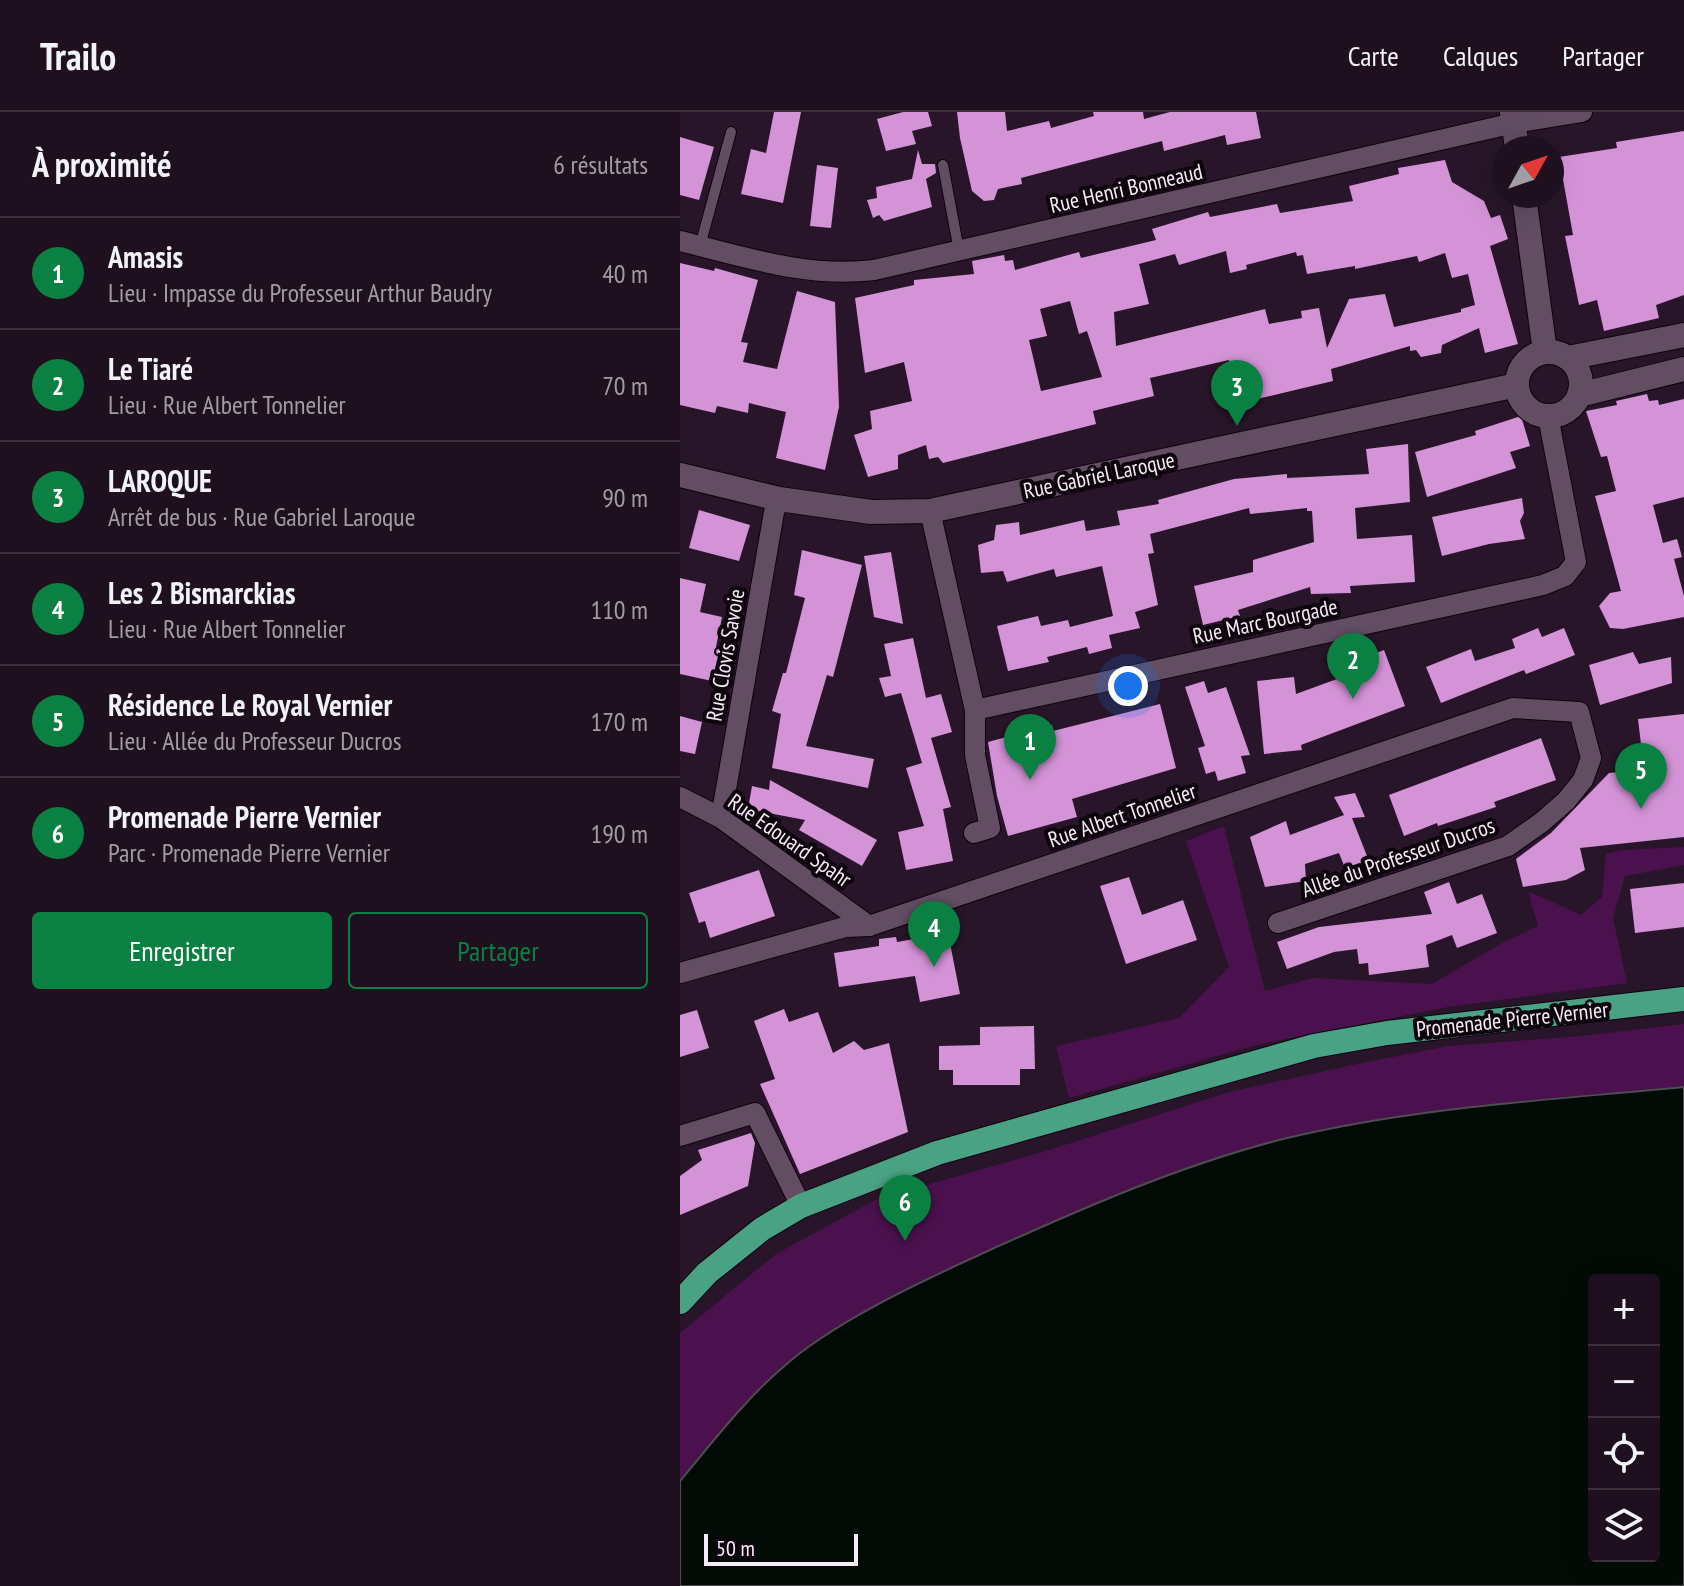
<!DOCTYPE html>
<html lang="fr">
<meta charset="utf-8">
<style>
:root{--surface:#1e101f;--page:#261928;--text:#f1f3f6;--muted:#a19da4;--line:#3c303d;--accent:#0b8043}
body{margin:0;font-family:"PT Sans Narrow",sans-serif;background:var(--page);color:var(--text)}
.controls{position:absolute;right:24px;bottom:24px;display:grid;overflow:hidden;border-radius:8px;box-shadow:0 8px 32px #0002}
.controls button{width:72px;height:72px;display:grid;place-items:center;padding:0;border:0;border-bottom:2px solid var(--line);background:var(--surface);color:var(--text);font:40px sans-serif}
.compass{position:absolute;left:812px;top:24px;width:72px;height:72px;border-radius:50%;background:var(--surface);box-shadow:0 8px 32px #0002;rotate:50deg}
.scale{position:absolute;left:24px;bottom:20px;width:154px;box-sizing:border-box;padding-left:8px;border:4px solid #f8ebf8;border-top:0;font-size:22px;line-height:28px;white-space:nowrap;color:#f8ebf8;-webkit-text-stroke:6px #0c050c;paint-order:stroke}
.you{position:absolute;left:448px;top:574px;width:28px;height:28px;margin:-20px;border:6px solid #fff;border-radius:50%;background:#1a73e8;box-shadow:0 0 0 12px #1a73e833}
.badge{display:grid;place-items:center;width:52px;height:52px;border-radius:50%;background:var(--accent);color:#fff;font-size:26px;font-weight:700}
.pin{position:absolute;translate:-50% -66px;filter:drop-shadow(0 2px 4px #0008)}
.pin::after{content:'';position:absolute;top:42px;width:28px;height:24px;background:inherit;clip-path:polygon(0 0,100% 0,50% 100%)}
.list{margin:0;padding:0;list-style:none}
h2{display:flex;justify-content:space-between;align-items:center;height:104px;margin:0;padding:0 32px;font-size:34px}
h2 small{font-size:26px;font-weight:400;color:var(--muted)}
.list li{display:grid;grid-template-columns:52px 1fr auto;gap:24px;align-items:center;box-sizing:border-box;height:112px;padding:0 32px;border-top:2px solid var(--line)}
.list b{display:block;font-size:30px;white-space:nowrap}
.list p{margin:0;font-size:26px;white-space:nowrap;color:var(--muted)}
.list em{font-size:26px;font-style:normal;color:var(--muted)}
.actions{display:flex;gap:16px;padding:24px 32px}
.actions a{flex:1;padding:18px 0;border:2px solid var(--accent);border-radius:8px;text-align:center;font-size:28px;color:var(--accent)}
.actions .main{background:var(--accent);color:#fff}
.icon{flex:none;width:44px;height:44px;fill:none;stroke:currentColor;stroke-width:2;stroke-linecap:round;stroke-linejoin:round}
.map{position:relative;flex:none;width:1004px;height:1474px;overflow:hidden}
header{display:flex;align-items:center;gap:48px;box-sizing:border-box;height:112px;padding:0 40px;background:var(--surface);border-bottom:2px solid var(--line)}
header strong{font-size:38px}
nav{display:flex;gap:44px;margin-inline-start:auto;font-size:28px}
main{display:flex}
aside{flex:1;background:var(--surface)}
.map>svg:first-child{display:block}
</style>
<header>
<strong>Trailo</strong>
<nav><a>Carte</a><a>Calques</a><a>Partager</a></nav>
</header>
<main>
<aside>
<h2>À proximité<small>6 résultats</small></h2>
<ul class="list">
<li><span class="badge">1</span><div><b>Amasis</b><p>Lieu · Impasse du Professeur Arthur Baudry</p></div><em>40 m</em></li>
<li><span class="badge">2</span><div><b>Le Tiaré</b><p>Lieu · Rue Albert Tonnelier</p></div><em>70 m</em></li>
<li><span class="badge">3</span><div><b>LAROQUE</b><p>Arrêt de bus · Rue Gabriel Laroque</p></div><em>90 m</em></li>
<li><span class="badge">4</span><div><b>Les 2 Bismarckias</b><p>Lieu · Rue Albert Tonnelier</p></div><em>110 m</em></li>
<li><span class="badge">5</span><div><b>Résidence Le Royal Vernier</b><p>Lieu · Allée du Professeur Ducros</p></div><em>170 m</em></li>
<li><span class="badge">6</span><div><b>Promenade Pierre Vernier</b><p>Parc · Promenade Pierre Vernier</p></div><em>190 m</em></li>
</ul>
<div class="actions"><a class="main">Enregistrer</a><a>Partager</a></div>
</aside>
<div class="map">
<svg width="1004" height="1474" viewBox="0 0 1004 1474">
<rect width="100%" height="100%" fill="#281529"/>
<g fill="#4a114e">
<path d="M544,714L585,879L633,866L752,872L824,830L858,814L848,779L901,803L922,785L926,742L942,738L1004,735V753L945,764L933,806L947,871L768,895L576,933L389,986L376,934L499,906L549,855L506,729Z"/>
<path d="M1004,912V975L842,989L265,1159L143,1226L102,1255L68,1288L0,1369V1221L96,1142L197,1087L366,1039L549,980L682,951L768,934L901,924Z"/>
</g>
<path fill="#020b06" stroke="#4c4e4f" stroke-width="2" fill-rule="evenodd" d="M1004,975V1474H0V1369C32,1331 63,1290 101,1257C150,1212 238,1171 299,1143C396,1099 500,1053 603,1027C735,995 870,988 1004,975ZM914,1168H974V1444H914Z"/>
<g fill="#d492d7" fill-rule="evenodd">
<path d="M94,0H121L103,91L61,82L71,37L86,41Z"/>
<path d="M223,0H248L252,14L232,19L236,32L206,39L197,7Z"/>
<path d="M277,0H325L327,19L369,9L371,16L414,4L413,0H463L464,7L490,0H576L581,26L547,33L545,23L484,39L482,29L341,66L342,72L318,77L314,88L304,89L292,79L280,26Z"/>
<path d="M1004,19V183L976,193L979,206L924,219L917,188L899,193L885,124L893,123L879,45L937,36L936,30Z"/>
<path d="M0,25L34,35L19,88L0,83Z"/>
<path d="M238,38L242,52H255L256,61L246,67L252,95L204,109L199,103L193,106L187,88L197,86L196,75L232,67Z"/>
<path d="M765,48L772,70L804,89L811,106L820,103L828,127L810,134L838,232L805,241L799,216L762,233L761,241L741,245L736,238L730,239V234L651,257L653,269L560,291L549,248L470,266L474,284L413,299L416,312L263,351L258,345L249,347L246,333L218,343V357L188,365L174,323L192,317L190,299L232,289L224,250L185,261L175,186L234,173V168L294,162L292,149L324,143L325,149L333,148L335,158L399,140L401,146L476,128L472,117L528,100L530,105L597,92L600,101L673,89L669,74L719,62L718,56ZM546,139L550,161L567,157L566,153L616,140L617,144L623,143L627,162L675,154V157L737,144L739,150L765,141L772,166L788,162L795,193L781,197V200L714,215L705,182L669,187L647,236L639,196L621,199L622,206L589,212L585,197L436,234L434,200L469,192L459,152L495,142L499,153ZM390,189L399,222L407,219L422,265L361,279L349,228L367,224L360,197Z"/>
<path d="M137,53L158,56L151,116L130,114Z"/>
<path d="M0,151L34,159L35,156L78,168L61,230L68,231L63,250L97,257L117,179L155,190L159,295L145,358L96,346L106,300L69,291L68,301L37,294L35,301L0,293Z"/>
<path d="M967,282L969,289L978,288L979,293L1004,287V385L973,393L983,431L997,427L1002,445L994,447L1004,484V505L943,517L930,516L919,494L930,481L941,479L915,384L936,379L927,344L921,345L906,299L937,293L936,289Z"/>
<path d="M841,304L850,334L830,340L836,356L747,385L735,340L796,323L795,319Z"/>
<path d="M728,332L730,390L675,396L677,427L732,423L735,470L670,474L671,481L631,482L630,475L558,498L560,504L523,513L514,474L573,460V448L634,430L632,399H627V396L570,402L569,396L470,422L474,441L468,442L478,493L455,500L460,516L429,523L432,536L409,542L407,535L367,545L369,550L328,559L317,514L358,504L361,514L388,508L390,515L433,504L422,454L376,465L374,457L327,470L323,459L301,461L298,433L314,428L316,413L339,410L340,423L404,408L406,419L440,413L437,399L479,392L478,388L554,367L607,362V366L689,362L686,337Z"/>
<path d="M842,386L844,401L840,409L845,427L809,432L762,444L752,405Z"/>
<path d="M19,398L70,413L59,449L9,436Z"/>
<path d="M122,438L182,453L153,565L147,563L126,634L194,647L188,676L92,656L101,602L92,599L103,561H106L125,486L114,483Z"/>
<path d="M211,440L223,512L194,505L184,444Z"/>
<path d="M0,466L26,472L20,500L42,505L36,535L40,536L32,569L0,562Z"/>
<path d="M858,516L862,525L884,516L895,543L846,562L844,558L761,591L746,555L791,537L795,549L835,536L832,527Z"/>
<path d="M233,526L246,586L261,582L272,620L251,626L271,695L263,697L273,749L226,758L218,720L244,714L226,656L242,651L221,581L205,585L199,566L211,564L204,532Z"/>
<path d="M704,538L725,594L621,633L622,638L584,642L577,569L614,565L616,582L676,560L673,550Z"/>
<path d="M953,540L959,552L991,545L992,571L920,593L909,553Z"/>
<path d="M524,569L528,581L546,575L570,643L561,644L566,661L538,669L535,659L526,662L518,636L525,634L505,575Z"/>
<path d="M480,592L496,656L392,687L397,705L328,724L317,684L308,630L372,613L373,619Z"/>
<path d="M1004,602V725L900,736L905,758L886,768L843,775L836,747L871,721L929,661L964,658L958,607Z"/>
<path d="M0,604L22,610L15,642L0,639Z"/>
<path d="M861,626L876,668L814,690L816,695L758,714L757,711L724,724L709,683Z"/>
<path d="M90,668L197,728L182,754L119,718L125,708L68,697L72,674L89,678Z"/>
<path d="M675,681L685,705L672,706L689,749L665,756L659,741L625,752L626,769L585,775L570,725L606,709L610,723L664,703L654,685Z"/>
<path d="M79,758L95,804L30,826L25,809L19,811L9,781Z"/>
<path d="M449,765L462,803L503,788L517,828L446,852L420,774Z"/>
<path d="M769,770L777,792L802,782L817,821L777,836L772,823L746,833L749,855L689,863L688,851L679,852L677,837L654,840L607,857L597,830L639,815L752,802L744,780Z"/>
<path d="M1004,771V815L955,821L950,777Z"/>
<path d="M268,821L280,882L240,890L235,864L159,875L154,841L199,834V827L216,825L217,830Z"/>
<path d="M104,897L109,910L138,900L153,941L174,929L184,938L209,931L228,1020L120,1062L80,972L95,967L74,909Z"/>
<path d="M17,898L29,936L0,945V903Z"/>
<path d="M354,914L355,957H340V973H273V958H259V934L300,933V915Z"/>
<path d="M71,1021L75,1031L68,1074L0,1103V1064L22,1048L18,1038Z"/>
</g>
<g fill="none" stroke-linecap="round" stroke-linejoin="round">
<g stroke="#100211" stroke-width="12">
<g id="lane">
<path d="M263,53L279,139"/>
<path d="M20,134L51,20"/>
</g>
</g>
<g stroke="#100211" stroke-width="22">
<g id="street">
<path d="M0,129C64,145 128,166 194,158L834,11L902,0"/>
<path d="M250,399L295,598V643L310,716L294,721"/>
<path d="M295,598L863,473L885,464L896,450L868,304"/>
<path d="M0,685L41,706L189,814"/>
<path d="M41,706L94,400L99,387"/>
<path d="M0,861L165,815L189,814L833,596L899,600L911,646L903,668L886,689L862,710L828,734L598,811"/>
<path d="M0,1024L75,1001L121,1094"/>
</g>
</g>
<g stroke="#100211" stroke-width="26">
<g id="secondary">
<path d="M832,0L837,36"/>
<path d="M844,84L865,240"/>
<circle cx="869" cy="272" r="32"/>
<path d="M888,246L1004,223"/>
<path d="M899,283L1004,257"/>
<path d="M0,363L99,387L191,400L250,399L837,273"/>
</g>
</g>
<g stroke="#100211" stroke-width="26">
<path id="primary" d="M0,1190L27,1161L82,1117L121,1094L257,1041L634,934L707,921L1004,887"/>
</g>
<use href="#lane" stroke="#624d63" stroke-width="10"/>
<use href="#street" stroke="#624d63" stroke-width="20"/>
<use href="#secondary" stroke="#624d63" stroke-width="24"/>
<use href="#primary" stroke="#49a283" stroke-width="24"/>
</g>
<g text-anchor="middle" stroke-width="8" stroke-linejoin="round" paint-order="stroke">
<g font-size="22" fill="#f8ebf8" stroke="#0c050c">
<text transform="translate(446 76) rotate(-13)" y="8">Rue Henri Bonneaud</text>
<text transform="translate(419 363) rotate(-12)" y="8">Rue Gabriel Laroque</text>
<text transform="translate(585 509) rotate(-12)" y="8">Rue Marc Bourgade</text>
<text transform="translate(45 543) rotate(-80)" y="8">Rue Clovis Savoie</text>
<text transform="translate(442 703) rotate(-19)" y="8">Rue Albert Tonnelier</text>
<text transform="translate(110 728) rotate(35)" y="8">Rue Edouard Spahr</text>
<text transform="translate(718 745) rotate(-19)" y="8">Allée du Professeur Ducros</text>
<text transform="translate(832 907) rotate(-6)" y="8">Promenade Pierre Vernier</text>
</g>
</g>
</svg>
<div class="controls">
<button>+</button>
<button>−</button>
<button><svg class="icon" aria-label="locate" viewBox="0 0 24 24"><circle cx="12" cy="12" r="6"/><path d="M12 2v4M12 18v4M2 12h4M18 12h4"/></svg></button>
<button><svg class="icon" aria-label="layers" viewBox="0 0 24 24"><path d="M12 4l9 5-9 5-9-5zM3 14l9 5 9-5"/></svg></button>
</div>
<svg class="compass" viewBox="-18 -18 36 36"><path d="M0-13l5 13h-10z" fill="#e53935"/><path d="M0 13l5-13h-10z" fill="#a19da4"/></svg>
<div class="scale">50 m</div>
<div class="you"></div>
<div class="pin badge" style="left:350px;top:668px">1</div>
<div class="pin badge" style="left:673px;top:587px">2</div>
<div class="pin badge" style="left:557px;top:314px">3</div>
<div class="pin badge" style="left:254px;top:855px">4</div>
<div class="pin badge" style="left:961px;top:697px">5</div>
<div class="pin badge" style="left:225px;top:1129px">6</div>
</div>
</main>
